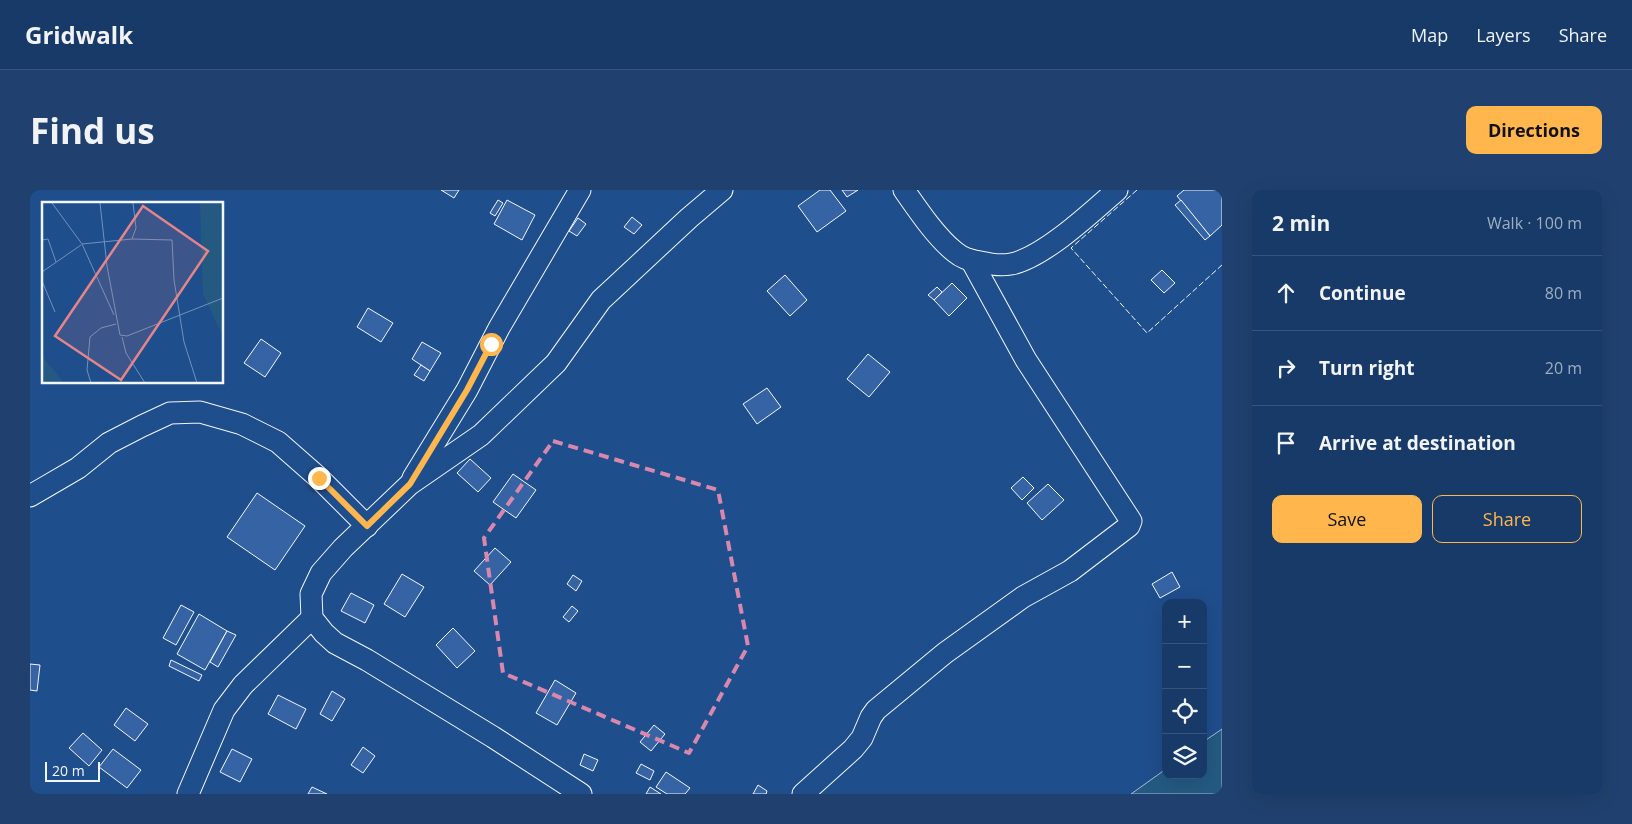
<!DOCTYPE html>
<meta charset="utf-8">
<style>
:root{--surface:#173a69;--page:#20416f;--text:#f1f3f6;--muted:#9eadc0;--line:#36547d;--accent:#ffb74d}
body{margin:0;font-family:"Open Sans",sans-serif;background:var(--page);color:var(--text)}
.controls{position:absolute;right:15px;bottom:15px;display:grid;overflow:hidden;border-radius:10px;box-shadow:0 5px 20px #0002}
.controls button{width:45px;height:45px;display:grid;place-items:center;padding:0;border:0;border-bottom:1px solid var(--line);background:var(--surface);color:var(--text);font:25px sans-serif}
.scale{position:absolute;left:15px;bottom:12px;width:55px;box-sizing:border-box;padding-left:5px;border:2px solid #f2f6ff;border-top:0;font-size:14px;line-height:18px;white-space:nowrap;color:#f2f6ff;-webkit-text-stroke:4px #1f4e8c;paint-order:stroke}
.stop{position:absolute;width:15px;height:15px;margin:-11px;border:4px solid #ffb74d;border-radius:50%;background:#fff}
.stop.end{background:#ffb74d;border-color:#fff;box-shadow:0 1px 5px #0008}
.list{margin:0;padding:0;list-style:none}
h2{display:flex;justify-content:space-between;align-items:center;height:65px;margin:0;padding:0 20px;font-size:21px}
h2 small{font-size:16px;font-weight:400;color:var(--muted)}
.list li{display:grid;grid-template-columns:32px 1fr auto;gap:15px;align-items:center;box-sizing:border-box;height:75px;padding:0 20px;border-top:1px solid var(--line)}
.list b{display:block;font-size:19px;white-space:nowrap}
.list em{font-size:16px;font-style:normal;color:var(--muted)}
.actions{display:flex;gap:10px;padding:15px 20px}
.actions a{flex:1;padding:11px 0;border:1px solid var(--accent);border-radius:10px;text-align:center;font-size:18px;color:var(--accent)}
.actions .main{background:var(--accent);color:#111}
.icon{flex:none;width:28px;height:28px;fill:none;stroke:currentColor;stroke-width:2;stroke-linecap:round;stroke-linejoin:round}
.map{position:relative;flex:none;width:1192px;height:604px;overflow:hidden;border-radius:10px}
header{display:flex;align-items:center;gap:30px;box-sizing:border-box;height:70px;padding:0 25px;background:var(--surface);border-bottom:1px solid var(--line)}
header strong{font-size:24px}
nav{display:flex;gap:28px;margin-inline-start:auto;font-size:18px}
.intro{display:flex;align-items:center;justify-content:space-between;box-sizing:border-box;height:120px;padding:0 30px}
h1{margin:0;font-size:35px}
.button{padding:12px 22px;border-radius:10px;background:var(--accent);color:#111;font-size:18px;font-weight:700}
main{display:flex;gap:30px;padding:0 30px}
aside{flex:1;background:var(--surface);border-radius:10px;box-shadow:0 5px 20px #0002}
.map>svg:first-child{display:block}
</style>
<header>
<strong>Gridwalk</strong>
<nav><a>Map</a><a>Layers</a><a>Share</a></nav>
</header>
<div class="intro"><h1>Find us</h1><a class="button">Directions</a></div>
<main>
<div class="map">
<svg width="1192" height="604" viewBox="0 0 1192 604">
<rect width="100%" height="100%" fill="#1f4e8c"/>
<path fill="#245a82" stroke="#a8bbd7" d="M1192,539V604H1101L1136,579V585H1173V552Z"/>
<g fill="#3563a3" stroke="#f2f6ff">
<path d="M411,0H429L424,8Z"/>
<path d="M790,0H800L816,21L787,42L768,16Z"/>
<path d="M812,0H828L817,7Z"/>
<path d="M1154,0H1188L1192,5V35L1180,46L1147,6Z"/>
<path d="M468,10L473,13L465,26L460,23Z"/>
<path d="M477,10L505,25L492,50L464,34Z"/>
<path d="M1151,10L1180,46L1175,50L1145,15Z"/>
<path d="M602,27L612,35L604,44L594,37Z"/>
<path d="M548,28L556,34L547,46L539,41Z"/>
<path d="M1132,80L1145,93L1134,103L1121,90Z"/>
<path d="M755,85L777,110L760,126L737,101Z"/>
<path d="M922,93L937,108L919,126L904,110Z"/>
<path d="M907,97L912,102L904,110L898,105Z"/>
<path d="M338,118L363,133L351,152L327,137Z"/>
<path d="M231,149L251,163L235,187L214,173Z"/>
<path d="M392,152L411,163L400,181L382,169Z"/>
<path d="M838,164L860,182L839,207L817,189Z"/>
<path d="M391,175L400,181L394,191L384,185Z"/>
<path d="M737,198L751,217L727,234L713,214Z"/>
<path d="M440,269L461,288L448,302L427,283Z"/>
<path d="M483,284L506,300L486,328L463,312Z"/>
<path d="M993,287L1004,298L992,310L981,298Z"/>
<path d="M1018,294L1034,310L1012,330L997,313Z"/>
<path d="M227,303L275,336L245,380L197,347Z"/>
<path d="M465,358L481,372L460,395L444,381Z"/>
<path d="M1142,382L1150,397L1130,408L1122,394Z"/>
<path d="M372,384L394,397L375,427L354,414Z"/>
<path d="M543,385L552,391L546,401L537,394Z"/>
<path d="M321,403L344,415L335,433L311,421Z"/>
<path d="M151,415L164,422L146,455L133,448Z"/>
<path d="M542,416L548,421L539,432L533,427Z"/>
<path d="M169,424L197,441L175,480L147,464Z"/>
<path d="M423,438L445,461L427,478L406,455Z"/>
<path d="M197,441L206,445L188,477L180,472Z"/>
<path d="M141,470L172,485L169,491L139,476Z"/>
<path d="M0,474L10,475L7,501L0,500Z"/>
<path d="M525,490L546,503L527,535L506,523Z"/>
<path d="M302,501L315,509L302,531L290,524Z"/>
<path d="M248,505L276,519L266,539L238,524Z"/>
<path d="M96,518L118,534L105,551L84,535Z"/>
<path d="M624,535L635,544L621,561L610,552Z"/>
<path d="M53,543L72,560L59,576L39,558Z"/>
<path d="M333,557L345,566L333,583L321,575Z"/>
<path d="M83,559L111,580L97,598L69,577Z"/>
<path d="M202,559L222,569L210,592L190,582Z"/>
<path d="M554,564L568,570L563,581L550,575Z"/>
<path d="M611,574L624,581L620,590L606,583Z"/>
<path d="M636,582L660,598L655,604H637L626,597Z"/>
<path d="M728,595L737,601L736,604H723Z"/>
<path d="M282,597L297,604H278Z"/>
<path d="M620,597L631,604H616Z"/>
</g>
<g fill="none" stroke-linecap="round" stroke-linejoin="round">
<g stroke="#f2f6ff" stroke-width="23">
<g id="minor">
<path d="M874,0C888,20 906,47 925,62C932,68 942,71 950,72C959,74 971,76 981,74C1013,68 1062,22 1087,0"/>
<path d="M383,288L437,200L469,138L550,0"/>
<path d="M0,306L48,278L79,253L112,236L140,223L170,222L212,234L248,252L289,288L337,336"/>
<path d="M158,604L194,520L213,495L282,428"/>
<path d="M551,604L463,547L337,470L305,453L294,443L282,428L281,404L291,383L313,358L380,294L451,245L526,173L571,110L659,28L692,0"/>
<path d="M773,604L823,559L832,548L841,527L846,520L915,463L993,407L1040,381L1099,336L1101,331L996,170L941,70"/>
</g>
</g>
<use href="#minor" stroke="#1f4e8c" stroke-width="21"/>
<path stroke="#f2f6ff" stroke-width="1" stroke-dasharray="6 2.5" stroke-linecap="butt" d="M1107,0L1041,58L1117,143L1192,75"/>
</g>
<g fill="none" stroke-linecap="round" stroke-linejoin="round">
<path stroke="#ffb74d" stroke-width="6" d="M289,288L337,336L380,294L437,200L461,154"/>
</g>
<path fill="none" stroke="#da87ad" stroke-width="4" stroke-dasharray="10 6" stroke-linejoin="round" d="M523,251L688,300L718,456L659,563L473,483L454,348Z"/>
<g transform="translate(12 12)">
<rect width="181" height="181" fill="#1f4e8c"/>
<path d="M158,1H181V134L161,92ZM0,154L22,181H0Z" fill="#245a82"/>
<path fill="none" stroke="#7391ba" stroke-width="1" d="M10,1L40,42L90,37L130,38L132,78L142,140L155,181M58,1L65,64L78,133L85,134L181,96M90,37L94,26L91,1M0,38L6,37L14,60M40,42L72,113M0,70L39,43M0,79L13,110M80,135L84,151L103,181M49,181L45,168L48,135L59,126L74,122"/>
<path fill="#e38589" fill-opacity="0.15" stroke="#e38589" stroke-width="2.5" d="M101,4L166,49L79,178L13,134Z"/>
<rect width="181" height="181" fill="none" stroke="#f2f6ff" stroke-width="2.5"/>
</g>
</svg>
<div class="controls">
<button>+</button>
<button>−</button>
<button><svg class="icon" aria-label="locate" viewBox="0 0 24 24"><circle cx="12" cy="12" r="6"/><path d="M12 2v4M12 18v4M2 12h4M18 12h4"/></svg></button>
<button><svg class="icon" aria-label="layers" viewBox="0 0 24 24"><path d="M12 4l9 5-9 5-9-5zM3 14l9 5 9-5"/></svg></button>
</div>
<div class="scale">20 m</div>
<div class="stop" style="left:461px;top:154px"></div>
<div class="stop end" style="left:289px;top:288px"></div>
</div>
<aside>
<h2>2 min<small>Walk · 100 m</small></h2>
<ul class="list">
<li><svg class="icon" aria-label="ahead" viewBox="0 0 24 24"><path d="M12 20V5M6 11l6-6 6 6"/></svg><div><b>Continue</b></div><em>80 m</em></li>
<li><svg class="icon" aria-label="right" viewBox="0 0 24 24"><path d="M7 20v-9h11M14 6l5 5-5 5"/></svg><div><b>Turn right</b></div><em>20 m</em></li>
<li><svg class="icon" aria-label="arrive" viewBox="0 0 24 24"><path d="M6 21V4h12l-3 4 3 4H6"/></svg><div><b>Arrive at destination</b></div></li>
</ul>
<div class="actions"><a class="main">Save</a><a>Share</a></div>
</aside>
</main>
